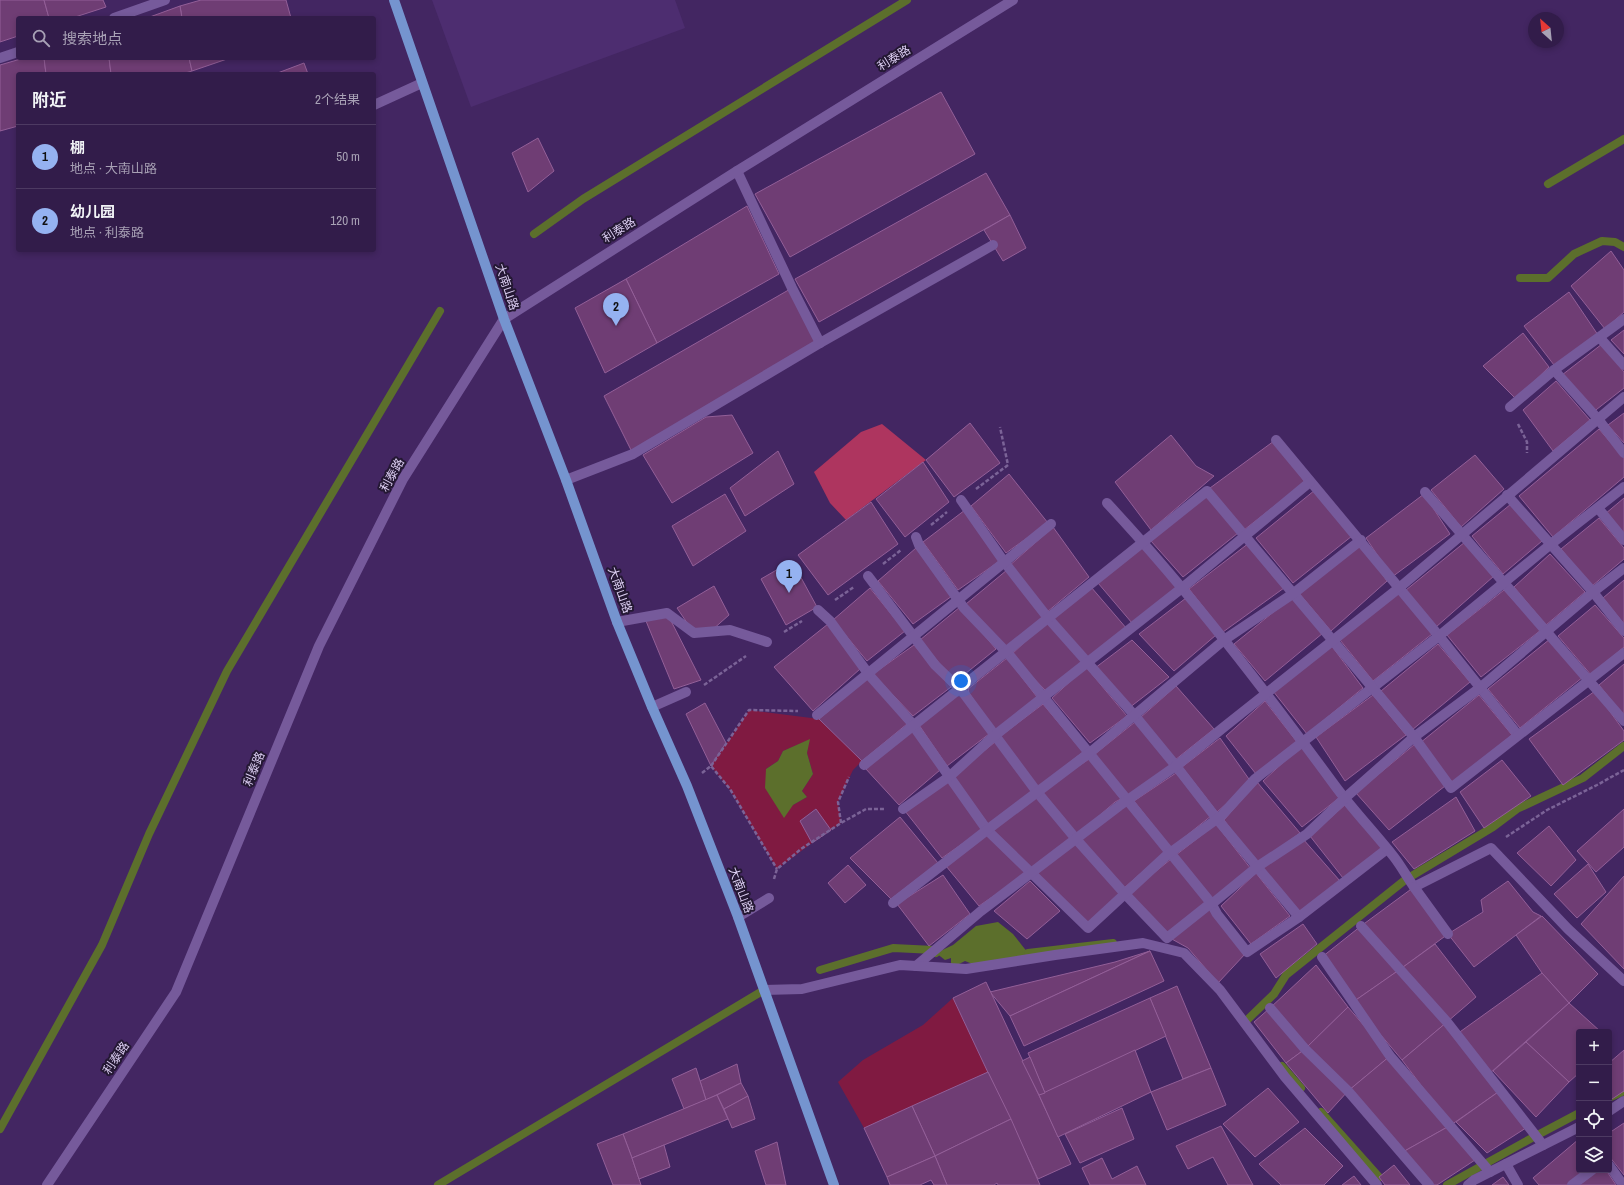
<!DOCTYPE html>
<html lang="zh">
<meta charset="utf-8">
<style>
:root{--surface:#321c4a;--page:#3d2954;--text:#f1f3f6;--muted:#a8a1b5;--line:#4d3a62;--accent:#95b2f1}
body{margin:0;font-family:"Archivo Narrow","Noto Sans SC",sans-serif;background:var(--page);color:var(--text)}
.controls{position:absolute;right:12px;bottom:12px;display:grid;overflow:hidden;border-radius:4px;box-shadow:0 2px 6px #0003}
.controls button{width:36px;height:36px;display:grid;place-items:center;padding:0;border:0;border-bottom:1px solid var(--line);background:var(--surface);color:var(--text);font:20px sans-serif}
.compass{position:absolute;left:1528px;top:12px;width:36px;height:36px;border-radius:50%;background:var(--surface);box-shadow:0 2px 6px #0003;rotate:333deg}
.you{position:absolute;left:961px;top:681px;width:14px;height:14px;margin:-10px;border:3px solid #fff;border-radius:50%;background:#1a73e8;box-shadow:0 0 0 6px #1a73e833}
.badge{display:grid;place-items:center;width:26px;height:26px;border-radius:50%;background:var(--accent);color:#111;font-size:13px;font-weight:700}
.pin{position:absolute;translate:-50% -33px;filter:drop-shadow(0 1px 2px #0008)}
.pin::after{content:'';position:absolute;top:21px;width:14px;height:12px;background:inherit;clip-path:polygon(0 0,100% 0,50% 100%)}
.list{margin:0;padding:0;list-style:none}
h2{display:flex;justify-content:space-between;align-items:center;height:52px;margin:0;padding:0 16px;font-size:17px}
h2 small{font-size:13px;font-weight:400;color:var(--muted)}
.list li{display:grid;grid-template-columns:26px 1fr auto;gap:12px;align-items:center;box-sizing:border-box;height:64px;padding:0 16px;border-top:1px solid var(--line)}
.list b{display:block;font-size:15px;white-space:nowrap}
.list p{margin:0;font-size:13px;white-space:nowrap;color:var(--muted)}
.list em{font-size:13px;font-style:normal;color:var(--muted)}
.icon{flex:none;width:22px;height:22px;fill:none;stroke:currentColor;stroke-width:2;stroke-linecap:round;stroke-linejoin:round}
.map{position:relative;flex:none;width:1624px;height:1185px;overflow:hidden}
.search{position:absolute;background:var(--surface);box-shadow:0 2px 6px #0003;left:16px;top:16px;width:360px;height:44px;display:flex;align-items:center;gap:10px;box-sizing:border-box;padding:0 14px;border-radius:4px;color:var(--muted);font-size:15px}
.panel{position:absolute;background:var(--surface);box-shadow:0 2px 6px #0003;left:16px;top:72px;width:360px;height:180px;border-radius:4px}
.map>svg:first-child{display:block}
</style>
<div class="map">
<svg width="1624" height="1185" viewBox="0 0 1624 1185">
<rect width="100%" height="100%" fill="#432662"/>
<path fill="#4d2d70" d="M432,0H675L685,28L471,107Z"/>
<g fill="#801a41" fill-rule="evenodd">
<path d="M749,710L819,719L862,761L853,770L838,802L841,823L831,830L815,809L800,821L812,843L777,869L730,790L711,766ZM809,740L807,753L813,774L802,791L807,797L793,805L766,769L778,761L783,751Z"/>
<path d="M953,998L988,1072L864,1128L838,1082L863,1060L923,1025Z"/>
</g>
<path fill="#ae355f" d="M882,424L926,460L846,520L830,503L814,472L861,432Z"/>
<g fill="#5c6f2c">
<path d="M810,739L807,753L813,774L802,791L807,797L793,805L784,818L765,788L766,769L778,761L783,751Z"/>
<path d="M998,922L1013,934L1028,953L1012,962L980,967L965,961L951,968V958L945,960L936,953L953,945L976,926Z"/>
</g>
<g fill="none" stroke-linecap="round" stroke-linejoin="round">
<g stroke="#5c6f2c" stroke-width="8">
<path d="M1548,184L1624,139"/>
<path d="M534,234L583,199L907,0"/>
<path d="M1520,278H1548L1574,254L1602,241L1615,242L1624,247"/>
<path d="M1028,953L1113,943"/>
<path d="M820,970L893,948L934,950L936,953"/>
<path d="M1246,1021L1274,994L1286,975L1405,880L1493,827L1517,809L1583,778L1624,746"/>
<path d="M1282,1066L1301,1088"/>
<path d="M1609,1098L1624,1091"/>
<path d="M1321,1112L1379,1177"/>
<path d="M0,1129L102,945L149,834L227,671L440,311"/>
<path d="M438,1185L764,990"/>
<path d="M1447,1185L1530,1139L1579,1113"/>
</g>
</g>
<g fill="#6f3d74" stroke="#935f98">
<path d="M0,0H44L49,18H18V36L0,42Z"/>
<path d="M44,0H103L106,7L72,18H49Z"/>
<path d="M201,0H286L291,18H182L180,6Z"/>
<path d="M180,6L182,18H147Z"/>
<path d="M24,58H44L46,74H18V126L0,131V65Z"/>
<path d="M44,58H109L111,74H46Z"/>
<path d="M109,58H189L192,71L182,74H111Z"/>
<path d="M189,58H230L192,71Z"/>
<path d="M304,63L308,74H275Z"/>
<path d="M941,92L975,154L790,257L755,194Z"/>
<path d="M538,138L554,171L528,192L512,153Z"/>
<path d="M986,173L1010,215L819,322L795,279Z"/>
<path d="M747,206L779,274L657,343L626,279Z"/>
<path d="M1010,215L1026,248L1003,261L984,230Z"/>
<path d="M1611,251L1624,270V312L1605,329L1571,286Z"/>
<path d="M626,279L657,343L605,373L575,308Z"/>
<path d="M792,288L820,343L633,454L604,396Z"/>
<path d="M1569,292L1598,335L1554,365L1524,326Z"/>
<path d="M1624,330V354L1611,340Z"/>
<path d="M1523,333L1549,367L1516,399L1483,366Z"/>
<path d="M1602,344L1624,372V388L1592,413L1562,375Z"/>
<path d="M1556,381L1590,420L1553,451L1523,410Z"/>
<path d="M1624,413V443L1608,425Z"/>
<path d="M732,415L753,453L672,503L643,455L706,417Z"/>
<path d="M970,423L1000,463L954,497L926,460Z"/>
<path d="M1599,429L1624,458V477L1553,537L1519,496Z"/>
<path d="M1171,435L1196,466L1214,476L1151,530L1115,482Z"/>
<path d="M1274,441L1305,482L1244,530L1210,488Z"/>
<path d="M778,451L794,484L745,516L730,488Z"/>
<path d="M1475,455L1504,489L1461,527L1431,490Z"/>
<path d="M923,462L949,502L905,537L876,499Z"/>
<path d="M1009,474L1048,523L1006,553L971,506Z"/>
<path d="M1315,490L1352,536L1293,583L1256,538Z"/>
<path d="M725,494L746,531L693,566L672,526Z"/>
<path d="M1204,494L1238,533L1183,577L1151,541Z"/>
<path d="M1424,494L1450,534L1392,577L1366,538Z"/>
<path d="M1624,498V537L1605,514Z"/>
<path d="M871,502L898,544L828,595L798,555Z"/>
<path d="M1511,504L1542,541L1503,574L1472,536Z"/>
<path d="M965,510L1001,560L958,590L923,542Z"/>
<path d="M1599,518L1624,548V559L1592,586L1561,549Z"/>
<path d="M1053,527L1089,577L1047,612L1009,566Z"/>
<path d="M1465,542L1494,576L1436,627L1406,590Z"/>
<path d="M1249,543L1284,588L1223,632L1189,589Z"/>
<path d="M1361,544L1387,581L1331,631L1298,592Z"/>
<path d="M1143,547L1177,587L1132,623L1098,583Z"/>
<path d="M916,548L952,596L913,624L878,581Z"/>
<path d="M1550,554L1585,592L1546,625L1514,587Z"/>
<path d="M792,561L817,607L786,625L761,579Z"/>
<path d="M1007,570L1045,616L1004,649L966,604Z"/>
<path d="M1624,580V624L1603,598Z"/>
<path d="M714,586L729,615L711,631L694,633L677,608Z"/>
<path d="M1091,587L1127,629L1089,660L1052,618Z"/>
<path d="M870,588L905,631L867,661L833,620Z"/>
<path d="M1504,590L1541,630L1481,677L1447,635Z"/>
<path d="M1399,593L1432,634L1373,681L1340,640Z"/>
<path d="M1292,597L1323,633L1265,681L1234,644Z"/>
<path d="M1186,598L1216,635L1174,671L1139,634Z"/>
<path d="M1595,605L1624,638V647L1591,675L1558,636Z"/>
<path d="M960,607L996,649L955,682L920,640Z"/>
<path d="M667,613L701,680L674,689L646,621Z"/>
<path d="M1047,621L1085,664L1046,691L1011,655Z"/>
<path d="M828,624L860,669L813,711L774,667Z"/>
<path d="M1550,639L1583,677L1520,728L1488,689Z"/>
<path d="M1132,640L1169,677L1129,708L1095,668Z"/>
<path d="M1438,644L1470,682L1412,730L1381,691Z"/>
<path d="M914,645L951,687L913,716L873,674Z"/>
<path d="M1331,645L1363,688L1307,734L1273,691Z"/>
<path d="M1007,658L1037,697L995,731L969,693L968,689Z"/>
<path d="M1624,664V716L1599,685Z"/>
<path d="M1086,667L1127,716L1090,743L1052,698Z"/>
<path d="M868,678L907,724L862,761L819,719Z"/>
<path d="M1176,686L1214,729L1175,760L1141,717Z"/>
<path d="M1595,691L1624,731V740L1563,785L1529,739Z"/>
<path d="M960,693L989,734L947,766L919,725Z"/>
<path d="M1373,695L1406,735L1345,781L1316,737Z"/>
<path d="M1479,695L1512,735L1453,783L1420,743Z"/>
<path d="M1265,701L1297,742L1256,774L1226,736Z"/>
<path d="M705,703L726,743L711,766L686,714Z"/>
<path d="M1043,704L1083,752L1037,788L998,738Z"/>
<path d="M1135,722L1172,766L1127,796L1095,754Z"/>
<path d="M913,730L940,770L899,805L865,768Z"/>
<path d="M1220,738L1251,782L1217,812L1182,767Z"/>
<path d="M995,742L1033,792L988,824L953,776Z"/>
<path d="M1415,744L1445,786L1389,830L1356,793Z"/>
<path d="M1301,746L1339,798L1302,827L1263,781Z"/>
<path d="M1089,759L1121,799L1115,802L1076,836L1041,792Z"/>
<path d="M1502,760L1531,796L1484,828L1460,792Z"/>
<path d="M1176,773L1211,816L1171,848L1134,801Z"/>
<path d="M949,781L982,830L942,858L905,811Z"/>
<path d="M1257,782L1300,833L1257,864L1224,820Z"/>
<path d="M1037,795L1071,839L1031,870L992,830Z"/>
<path d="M1456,797L1475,831L1414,869L1392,842Z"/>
<path d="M1347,803L1384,849L1343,878L1310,836Z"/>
<path d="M1127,805L1165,852L1124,888L1080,840Z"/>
<path d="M816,809L831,830L812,843L800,821Z"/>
<path d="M1624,809V847L1596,872L1577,851Z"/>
<path d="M900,817L938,863L891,899L850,858Z"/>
<path d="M1216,824L1251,869L1212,899L1176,855Z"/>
<path d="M1549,826L1576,860L1551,886L1517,853Z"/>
<path d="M987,833L1026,874L979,906L946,866Z"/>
<path d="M1303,839L1340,881L1301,915L1261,866Z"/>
<path d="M1077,843L1120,893L1088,926L1033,874Z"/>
<path d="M1171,859L1208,904L1167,936L1128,894Z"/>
<path d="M1588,864L1606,892L1577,918L1554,894Z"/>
<path d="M848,865L866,885L845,903L828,883Z"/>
<path d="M1256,873L1290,916L1251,944L1221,906Z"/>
<path d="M943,875L970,914L929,946L897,904Z"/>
<path d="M1624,876V969L1581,924Z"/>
<path d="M1030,881L1060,911L1027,939L994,911Z"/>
<path d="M1508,881L1533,912L1541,916L1474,967L1448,934L1483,912L1481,900Z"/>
<path d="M1414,887L1448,934L1399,970L1361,926Z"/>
<path d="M1209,907L1246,953L1218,983L1188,948L1170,938Z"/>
<path d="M1542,916L1598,974L1569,1003L1542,973L1516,935Z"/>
<path d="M1303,924L1317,944L1276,978L1260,954Z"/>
<path d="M1361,926L1399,970L1353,1002L1322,957Z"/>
<path d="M1435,944L1476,997L1447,1022L1399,970Z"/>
<path d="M1150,951L1010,1016L990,992L1115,962Z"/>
<path d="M1150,951L1164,981L1024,1046L1010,1016Z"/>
<path d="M1316,965L1348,1007L1305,1049L1270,1008Z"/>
<path d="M1399,970L1447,1022L1402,1060L1353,1002Z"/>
<path d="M1542,973L1569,1003L1489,1074L1457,1034Z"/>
<path d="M986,982L1071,1164L1038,1179L953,998Z"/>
<path d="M1177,986L1211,1068L1183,1079L1150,998Z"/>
<path d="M1150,998L1166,1036L1045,1093L1028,1053Z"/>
<path d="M1569,1003L1601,1032H1579V1073L1569,1082L1526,1042Z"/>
<path d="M1348,1007L1390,1056L1348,1091L1305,1049Z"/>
<path d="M1270,1008L1305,1049L1286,1063L1254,1022Z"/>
<path d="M1447,1022L1501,1090L1451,1125L1402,1060Z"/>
<path d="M1526,1042L1569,1082L1536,1117L1493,1071Z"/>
<path d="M1305,1049L1348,1091L1328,1113L1286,1063Z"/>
<path d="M1135,1050L1151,1092L1058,1137L1039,1095Z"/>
<path d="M1624,1050V1091L1609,1101V1063Z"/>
<path d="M1390,1056L1451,1125L1401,1153L1348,1091Z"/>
<path d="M1030,1057L1045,1093L1039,1095L1022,1061Z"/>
<path d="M737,1064L741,1083L706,1100L700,1081Z"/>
<path d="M696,1068L706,1100L684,1109L672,1079Z"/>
<path d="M1211,1068L1226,1105L1167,1130L1151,1092Z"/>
<path d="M988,1072L1011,1119L935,1156L912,1106Z"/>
<path d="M741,1083L748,1096L724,1109L717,1095Z"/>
<path d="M1268,1088L1299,1122L1255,1157L1223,1124Z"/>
<path d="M1501,1090L1529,1126L1487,1153L1456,1122Z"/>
<path d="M717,1095L728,1119L632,1158L623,1134Z"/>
<path d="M748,1096L755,1119L732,1128L724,1109Z"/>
<path d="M912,1106L935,1156L887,1177L864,1128Z"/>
<path d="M1122,1108L1134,1139L1080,1163L1065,1134Z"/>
<path d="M1011,1119L1040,1185H998L997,1183L994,1185H947L935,1156Z"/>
<path d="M1624,1123V1175L1609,1156V1133Z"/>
<path d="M1451,1125L1478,1158L1437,1185H1429L1401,1153Z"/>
<path d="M1221,1126L1253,1185H1228L1213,1157L1188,1169L1176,1146Z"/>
<path d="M1305,1128L1343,1166L1324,1185H1281L1259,1164Z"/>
<path d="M623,1134L632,1158L641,1185H613L597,1144Z"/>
<path d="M1579,1139V1170H1588L1568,1185H1539L1533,1178Z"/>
<path d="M777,1142L786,1185H766L755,1151Z"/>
<path d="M664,1145L670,1167L639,1179L632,1158Z"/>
<path d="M935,1156L947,1185H934L931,1180L920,1185H890L887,1177Z"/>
<path d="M1102,1158L1112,1179L1137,1166L1146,1185H1090L1082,1168Z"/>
<path d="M1394,1165L1410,1185H1385L1379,1177Z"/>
<path d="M1599,1170H1606L1616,1185H1579Z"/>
<path d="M1354,1176L1361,1185H1342Z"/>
<path d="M1503,1177L1509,1185H1492Z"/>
</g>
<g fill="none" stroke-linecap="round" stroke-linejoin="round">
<g stroke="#7b6397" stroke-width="2.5" stroke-dasharray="4 2" stroke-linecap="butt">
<path d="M1518,424L1527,442V453"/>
<path d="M976,489L1008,465L1000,427"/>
<path d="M931,525L947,512"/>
<path d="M883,564L901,550"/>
<path d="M835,600L854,587"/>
<path d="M784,632L802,621"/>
<path d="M704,685L746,656"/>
<path d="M711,766L749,710L798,711"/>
<path d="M702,773L711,766L730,789L777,869"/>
<path d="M841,823L838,802L849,777"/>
<path d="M1506,837L1547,810L1597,785L1624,770"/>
<path d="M774,879L777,869L801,849L841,823L866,809H885"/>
</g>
<g stroke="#765a9b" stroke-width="10">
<path d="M114,18L165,0"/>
<path d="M0,58L18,52"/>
<path d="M374,105L422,83"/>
<path d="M737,171L792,288L820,343"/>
<path d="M1600,338L1624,365"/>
<path d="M1554,370L1598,419L1624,453"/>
<path d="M1510,407L1554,370L1624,319"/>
<path d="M1276,440L1439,636L1518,735"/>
<path d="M566,480L633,454L820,343L993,245"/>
<path d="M1425,492L1624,721"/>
<path d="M1507,495L1593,592L1624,631"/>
<path d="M961,500L1005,563L1048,618L1135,716L1176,766L1217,819L1299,917L1387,849"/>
<path d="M1107,503C1190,592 1264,689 1336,787C1354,811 1375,833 1394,857C1401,866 1407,877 1414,887L1491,848L1568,929L1624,981"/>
<path d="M1598,508L1624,540"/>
<path d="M916,537L919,545L964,608L1011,657L1211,903L1217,914L1247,952L1299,917"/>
<path d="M868,576L935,665L962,691L1037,792L1076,839L1125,894L1167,938L1211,903H1213L1257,867L1307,834L1345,798L1414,737L1481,687L1593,592L1624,568"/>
<path d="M818,610L830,621L870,676L910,721L987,830L1088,928L1167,855L1221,816L1255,779L1439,636L1551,544L1624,487"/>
<path d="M617,622L667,613L694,633L730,630L767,642"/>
<path d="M652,707L686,692"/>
<path d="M817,715L1051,524"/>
<path d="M864,765L1207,491L1414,737L1451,788L1624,653"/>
<path d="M903,809L950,776L994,736L1182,588L1310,482"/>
<path d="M1414,887L1448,934"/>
<path d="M893,903L987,830L1093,750L1224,640L1294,593L1361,540"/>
<path d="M738,917L769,898"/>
<path d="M1361,926L1447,1022L1543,1145"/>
<path d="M1322,957L1390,1056L1490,1172"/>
<path d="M916,966L981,911L1119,806L1176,766L1224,727L1399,588L1624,397"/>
<path d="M764,990L802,989L900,965L966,969L1055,955L1143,943L1184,953L1220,990L1285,1077L1377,1185"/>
<path d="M1270,1008L1305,1049L1348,1091L1429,1185"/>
<path d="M1609,1111L1624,1101"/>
<path d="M1506,1164L1518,1185"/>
<path d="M1609,1165L1623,1185"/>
<path d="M47,1185L176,992L319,646L403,479L504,319L737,171L1013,0"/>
<path d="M1468,1185L1474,1180L1579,1127"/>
<path d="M1572,1185L1592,1170"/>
</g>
<path stroke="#7594cf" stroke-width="10" d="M394,0L504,319L566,480L617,622L652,707L687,786L738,917L834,1185"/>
</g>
<g text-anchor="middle" stroke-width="4" stroke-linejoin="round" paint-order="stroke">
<g font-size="12" fill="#dccef2" stroke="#241833">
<text transform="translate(894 58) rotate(-32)" y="4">利泰路</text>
<text transform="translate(619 230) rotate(-32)" y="4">利泰路</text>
<text transform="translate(507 287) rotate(71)" y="4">大南山路</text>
<text transform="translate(392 475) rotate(-61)" y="4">利泰路</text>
<text transform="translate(620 590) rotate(70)" y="4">大南山路</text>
<text transform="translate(254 769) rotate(-67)" y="4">利泰路</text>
<text transform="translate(741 890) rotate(69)" y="4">大南山路</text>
<text transform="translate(116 1058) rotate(-56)" y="4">利泰路</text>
</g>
</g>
</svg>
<div class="controls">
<button>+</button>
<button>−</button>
<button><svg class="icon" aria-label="locate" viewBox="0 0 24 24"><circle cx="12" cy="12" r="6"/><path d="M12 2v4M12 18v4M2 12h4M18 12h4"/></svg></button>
<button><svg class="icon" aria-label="layers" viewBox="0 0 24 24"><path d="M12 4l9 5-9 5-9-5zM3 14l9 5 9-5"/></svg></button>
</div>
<svg class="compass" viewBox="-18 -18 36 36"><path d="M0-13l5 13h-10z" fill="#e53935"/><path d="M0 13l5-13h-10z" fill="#a8a1b5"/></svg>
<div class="you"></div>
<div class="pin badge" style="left:789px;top:593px">1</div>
<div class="pin badge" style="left:616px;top:326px">2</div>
<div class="search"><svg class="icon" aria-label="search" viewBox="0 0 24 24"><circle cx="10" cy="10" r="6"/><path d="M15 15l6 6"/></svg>搜索地点</div>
<section class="panel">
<h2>附近<small>2个结果</small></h2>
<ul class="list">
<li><span class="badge">1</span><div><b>棚</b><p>地点 · 大南山路</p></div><em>50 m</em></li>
<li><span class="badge">2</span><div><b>幼儿园</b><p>地点 · 利泰路</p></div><em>120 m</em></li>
</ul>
</section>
</div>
